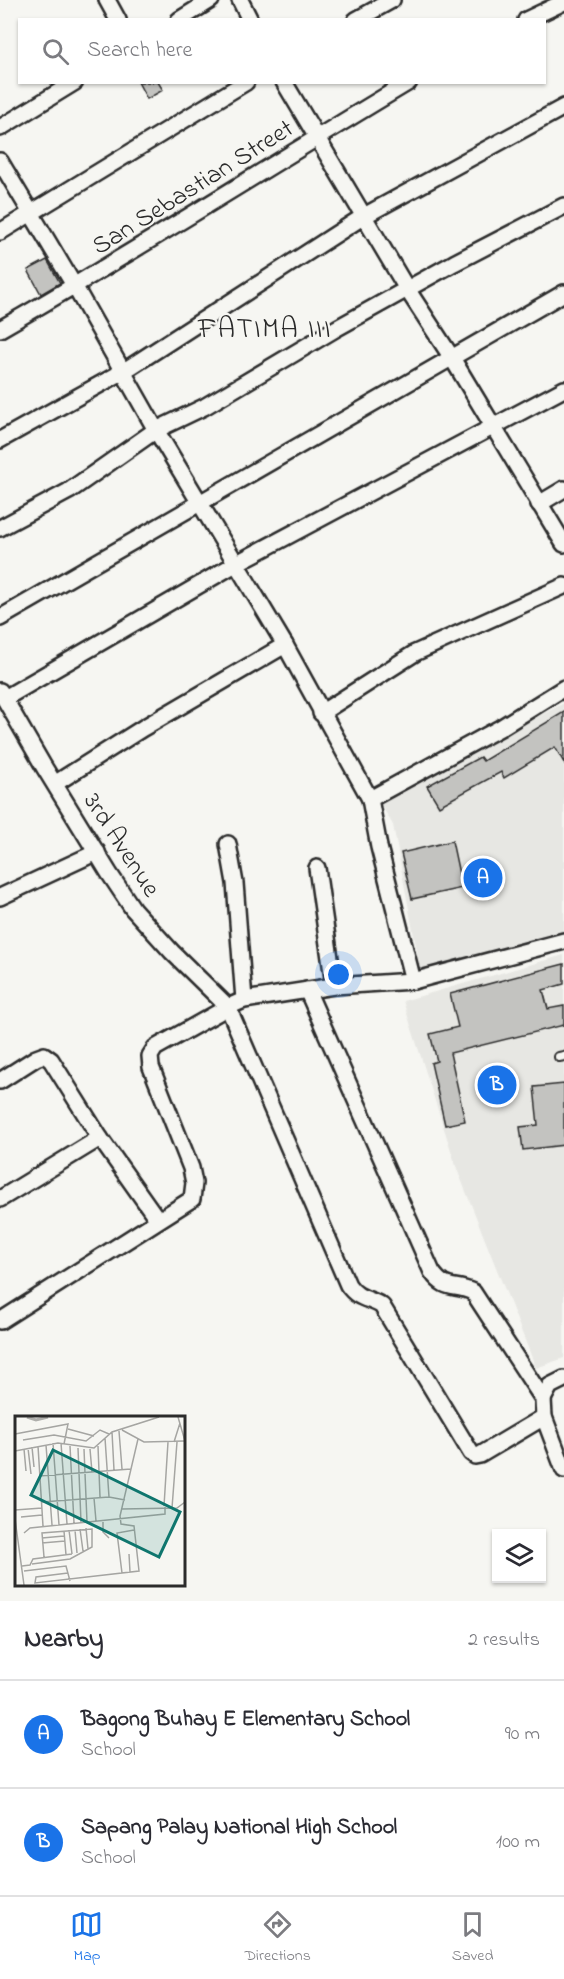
<!DOCTYPE html>
<style>
:root{--surface:#fff;--page:#f7f7f7;--text:#2b2b33;--muted:#7c7c81;--line:#e1e1e2;--accent:#1a73e8}
body{margin:0;font-family:"Indie Flower",sans-serif;background:var(--page);color:var(--text)}
.controls{position:absolute;right:18px;bottom:18px;display:grid;overflow:hidden;border-radius:0px;box-shadow:0 2px 4px #0004}
.controls button{width:54px;height:54px;display:grid;place-items:center;padding:0;border:0;border-bottom:2px solid var(--line);background:var(--surface);color:var(--text);font:30px sans-serif}
.you{position:absolute;left:339px;top:975px;width:21px;height:21px;margin:-15px;border:4px solid #fff;border-radius:50%;background:#1a73e8;box-shadow:0 0 0 9px #1a73e833}
.badge{display:grid;place-items:center;width:39px;height:39px;border-radius:50%;background:var(--accent);color:#fff;font-size:20px;font-weight:700}
.pin{position:absolute;translate:-50% -50%;border:3px solid #fff;box-shadow:0 2px 6px #0006}
.list{margin:0;padding:0;list-style:none}
h2{display:flex;justify-content:space-between;align-items:center;height:78px;margin:0;padding:0 24px;font-size:26px}
h2 small{font-size:20px;font-weight:400;color:var(--muted)}
.list li{display:grid;grid-template-columns:39px 1fr auto;gap:18px;align-items:center;box-sizing:border-box;height:108px;padding:0 24px;border-top:2px solid var(--line)}
.list b{display:block;font-size:22px;white-space:nowrap}
.list p{margin:0;font-size:20px;white-space:nowrap;color:var(--muted)}
.list em{font-size:20px;font-style:normal;color:var(--muted)}
.icon{flex:none;width:33px;height:33px;fill:none;stroke:currentColor;stroke-width:2;stroke-linecap:round;stroke-linejoin:round}
.map{position:relative;flex:none;width:564px;height:1601px;overflow:hidden}
.search{position:absolute;background:var(--surface);box-shadow:0 2px 4px #0004;left:18px;right:18px;top:18px;height:66px;display:flex;align-items:center;gap:15px;box-sizing:border-box;padding:0 21px;border-radius:0px;color:var(--muted);font-size:22px}
.sheet{height:294px;background:var(--surface)}
nav{display:flex;justify-content:space-around;align-items:center;box-sizing:border-box;height:84px;border-top:2px solid var(--line);background:var(--surface);font-size:16px;color:var(--muted)}
nav a{display:grid;justify-items:center;gap:3px}
nav .on{color:var(--accent)}
.map>svg:first-child{display:block}
</style>
<div class="map">
<svg width="564" height="1601" viewBox="0 0 564 1601">
<rect width="100%" height="100%" fill="#f6f6f2"/>
<filter id="ink" filterUnits="userSpaceOnUse"><feTurbulence type="fractalNoise" baseFrequency=".0167" numOctaves="2"/><feDisplacementMap in="SourceGraphic" scale="12" xChannelSelector="R" yChannelSelector="G"/><feConvolveMatrix kernelMatrix="1 2 1 2 8 2 1 2 1" color-interpolation-filters="sRGB"/></filter>
<g filter="url(#ink)">
<g fill="#e7e7e3">
<path d="M564,703V931L421,973L393,825L379,801Z"/>
<path d="M564,955V1358L536,1368L457,1169L403,1001Z"/>
</g>
<g fill="#c3c3c0" stroke="#2b2b2b" stroke-width="1.5">
<path d="M138,82H158L163,90L147,99Z"/>
<path d="M47,260L60,283L41,294L28,270Z"/>
<path d="M564,712V763L555,747L504,778L501,772L439,806L427,786L480,757L483,761Z"/>
<path d="M452,841L462,888L412,899L401,853Z"/>
<path d="M564,964V984L543,990L548,1009L564,1006V1025L450,1053L465,1121L445,1125L431,1063L437,1061L430,1034L458,1027L450,994Z"/>
<path d="M564,1084V1145L523,1150L520,1127L538,1125L534,1087Z"/>
</g>
<g fill="none" stroke-linecap="round" stroke-linejoin="round">
<g stroke="#2b2b2b" stroke-width="12">
<path id="service" d="M559,1057L564,1056"/>
</g>
<g stroke="#2b2b2b" stroke-width="20">
<g id="minor">
<path d="M107,0L118,20"/>
<path d="M240,0L250,20"/>
<path d="M179,20L211,0"/>
<path d="M356,20L392,0"/>
<path d="M526,20L564,2"/>
<path d="M284,82L407,289L452,358L564,544"/>
<path d="M0,128L75,82"/>
<path d="M0,161L75,287L156,430L285,645L370,799L379,847L413,981"/>
<path d="M0,232L246,82"/>
<path d="M0,329C138,250 272,164 409,82"/>
<path d="M0,440L124,371L364,216L564,107"/>
<path d="M539,504L564,489"/>
<path d="M0,528L69,491L156,430L204,407L337,328L454,263L564,206"/>
<path d="M0,618L564,293"/>
<path d="M0,691L44,767L109,873L133,909L172,952L228,1007L348,1285C358,1300 370,1298 382,1306L471,1453L475,1456L480,1455L544,1417"/>
<path d="M5,698L237,563L564,389"/>
<path d="M321,713L415,653L564,586"/>
<path d="M56,783L143,728L285,645"/>
<path d="M370,799L500,728L564,688"/>
<path d="M228,844L235,883L244,1000"/>
<path d="M317,868L334,986"/>
<path d="M0,897L97,852"/>
<path d="M307,990L432,1272C446,1292 454,1283 473,1292L543,1399L544,1417L564,1470"/>
<path d="M0,1081L36,1058L44,1055L51,1060L100,1138L158,1220"/>
<path d="M0,1199L100,1138"/>
<path d="M0,1321L192,1199L194,1183L191,1168L151,1067L150,1056L155,1048L228,1007L244,1000L334,986L413,981L564,941"/>
<path d="M543,1399L550,1386L564,1379"/>
</g>
</g>
<use href="#service" stroke="#f6f6f2" stroke-width="8"/>
<use href="#minor" stroke="#f6f6f2" stroke-width="15"/>
</g>
</g>
<g text-anchor="middle" stroke-width="4.5" stroke-linejoin="round" paint-order="stroke">
<g font-size="26" fill="#2b2b2b" stroke="#f6f6f2">
<text transform="translate(192 186) rotate(-32)" y="9">San Sebastian Street</text>
<text transform="translate(123 844) rotate(57)" y="9">3rd Avenue</text>
</g>
<g font-size="28" letter-spacing="1.5" fill="#2b2b2b" stroke="#f6f6f2">
<text x="265" y="337">FATIMA III</text>
</g>
</g>
<g transform="translate(15 1416)">
<rect width="170" height="170" fill="#f6f6f2"/>
<path fill="none" stroke="#aeaeab" stroke-width="3" d="M12,1L21,4L33,1"/>
<path fill="none" stroke="#a5a5a2" stroke-width="1.5" d="M163,1L170,25M53,13L79,20M107,14L129,26L169,25M104,15L107,53M97,16L99,54M0,18L53,8L49,28M90,22L94,81M8,24L39,19L71,25L85,14L94,18M159,26L165,7M38,27L44,109M46,27L52,108M31,29L37,109M23,30L28,110M55,30L59,107M83,30L85,81M17,31L19,51M13,32L16,58M63,32L66,106M9,33L11,55M69,33L72,106M75,33L77,56M0,34V68M0,35L43,27L79,32L97,16L144,1M170,50V70M24,60L116,53M79,82L81,105M27,86L94,81L110,84M149,90L153,26M157,92L162,26M107,93L162,92L170,86M0,94L27,92M6,101L27,99M0,103L9,169M88,104V116L94,122M71,112L73,133M65,113L68,135M54,114L57,138M60,114L62,137M49,115L51,139M9,117L15,112L150,98V91M27,122L49,120M27,127L50,125M114,138L115,156M17,148L55,143L77,131V113L27,117L29,141M7,150L15,149L18,143L57,138M9,155L51,150L55,165M53,157L21,161L20,167L124,155L119,110L106,108L105,100L123,23M107,157L102,117L119,114"/>
<path fill="#0f766e" fill-opacity="0.15" stroke="#0f766e" stroke-width="3" d="M38,34L165,96L144,141L16,79Z"/>
<rect width="170" height="170" fill="none" stroke="#2b2b2b" stroke-width="3"/>
</g>
</svg>
<div class="controls">
<button><svg class="icon" aria-label="layers" viewBox="0 0 24 24"><path d="M12 4l9 5-9 5-9-5zM3 14l9 5 9-5"/></svg></button>
</div>
<div class="you"></div>
<div class="pin badge" style="left:483px;top:878px">A</div>
<div class="pin badge" style="left:497px;top:1085px">B</div>
<div class="search"><svg class="icon" aria-label="search" viewBox="0 0 24 24"><circle cx="10" cy="10" r="6"/><path d="M15 15l6 6"/></svg>Search here</div>
</div>
<section class="sheet">
<h2>Nearby<small>2 results</small></h2>
<ul class="list">
<li><span class="badge">A</span><div><b>Bagong Buhay E Elementary School</b><p>School</p></div><em>90 m</em></li>
<li><span class="badge">B</span><div><b>Sapang Palay National High School</b><p>School</p></div><em>100 m</em></li>
</ul>
</section>
<nav>
<a class="on"><svg class="icon" aria-label="map" viewBox="0 0 24 24"><path d="M3 6l6-2 6 2 6-2v14l-6 2-6-2-6 2zM9 4v14M15 6v14"/></svg>Map</a>
<a><svg class="icon" aria-label="directions" viewBox="0 0 24 24"><path d="M12 3l9 9-9 9-9-9zM9 14v-3h6M13 9l2 2-2 2"/></svg>Directions</a>
<a><svg class="icon" aria-label="saved" viewBox="0 0 24 24"><path d="M7 4h10v16l-5-4-5 4z"/></svg>Saved</a>
</nav>
